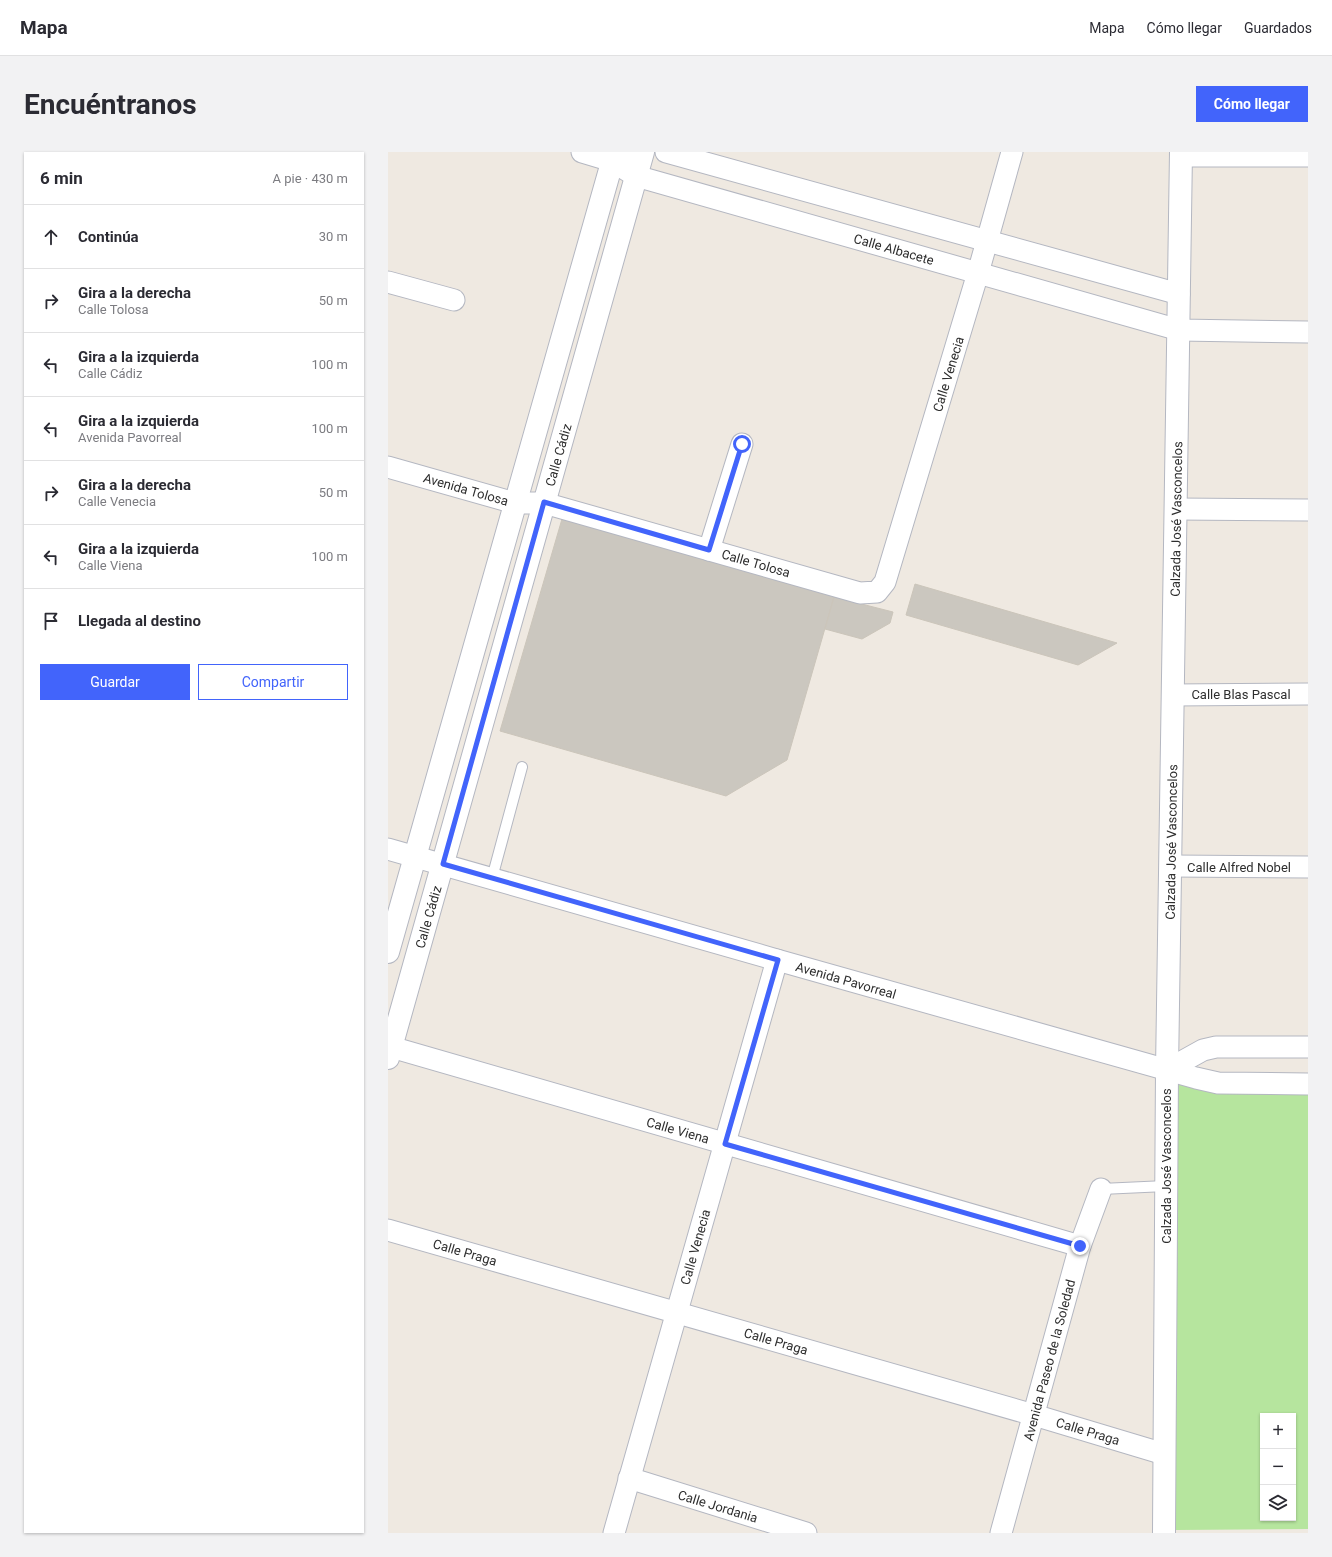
<!DOCTYPE html>
<html lang="es">
<meta charset="utf-8">
<style>
:root{--surface:#fff;--page:#f2f2f3;--text:#2b2b33;--muted:#7c7c81;--line:#e1e1e2;--accent:#4264fb}
body{margin:0;font-family:Roboto,sans-serif;background:var(--page);color:var(--text)}
.controls{position:absolute;right:12px;bottom:12px;display:grid;overflow:hidden;border-radius:0px;box-shadow:0 1px 3px #0004}
.controls button{width:36px;height:36px;display:grid;place-items:center;padding:0;border:0;border-bottom:1px solid var(--line);background:var(--surface);color:var(--text);font:20px sans-serif}
.stop{position:absolute;width:12px;height:12px;margin:-9px;border:3px solid #4264fb;border-radius:50%;background:#fff}
.stop.end{background:#4264fb;border-color:#fff;box-shadow:0 1px 4px #0008}
.list{margin:0;padding:0;list-style:none}
h2{display:flex;justify-content:space-between;align-items:center;height:52px;margin:0;padding:0 16px;font-size:17px}
h2 small{font-size:13px;font-weight:400;color:var(--muted)}
.list li{display:grid;grid-template-columns:26px 1fr auto;gap:12px;align-items:center;box-sizing:border-box;height:64px;padding:0 16px;border-top:1px solid var(--line)}
.list b{display:block;font-size:15px;white-space:nowrap}
.list p{margin:0;font-size:13px;white-space:nowrap;color:var(--muted)}
.list em{font-size:13px;font-style:normal;color:var(--muted)}
.actions{display:flex;gap:8px;padding:12px 16px}
.actions a{flex:1;padding:9px 0;border:1px solid var(--accent);border-radius:0px;text-align:center;font-size:14px;color:var(--accent)}
.actions .main{background:var(--accent);color:#fff}
.icon{flex:none;width:22px;height:22px;fill:none;stroke:currentColor;stroke-width:2;stroke-linecap:round;stroke-linejoin:round}
.map{position:relative;flex:none;width:920px;height:1381px;overflow:hidden;border-radius:0px}
header{display:flex;align-items:center;gap:24px;box-sizing:border-box;height:56px;padding:0 20px;background:var(--surface);border-bottom:1px solid var(--line)}
header strong{font-size:19px}
nav{display:flex;gap:22px;margin-inline-start:auto;font-size:14px}
.intro{display:flex;align-items:center;justify-content:space-between;box-sizing:border-box;height:96px;padding:0 24px}
h1{margin:0;font-size:28px}
.button{padding:10px 18px;border-radius:0px;background:var(--accent);color:#fff;font-size:14px;font-weight:700}
main{display:flex;gap:24px;padding:0 24px}
aside{flex:1;background:var(--surface);border-radius:0px;box-shadow:0 1px 3px #0004}
.map>svg:first-child{display:block}
</style>
<header>
<strong>Mapa</strong>
<nav><a>Mapa</a><a>Cómo llegar</a><a>Guardados</a></nav>
</header>
<div class="intro"><h1>Encuéntranos</h1><a class="button">Cómo llegar</a></div>
<main>
<aside>
<h2>6 min<small>A pie · 430 m</small></h2>
<ul class="list">
<li><svg class="icon" aria-label="ahead" viewBox="0 0 24 24"><path d="M12 20V5M6 11l6-6 6 6"/></svg><div><b>Continúa</b></div><em>30 m</em></li>
<li><svg class="icon" aria-label="right" viewBox="0 0 24 24"><path d="M7 20v-9h11M14 6l5 5-5 5"/></svg><div><b>Gira a la derecha</b><p>Calle Tolosa</p></div><em>50 m</em></li>
<li><svg class="icon" aria-label="left" viewBox="0 0 24 24"><path d="M17 20v-9H6M10 6l-5 5 5 5"/></svg><div><b>Gira a la izquierda</b><p>Calle Cádiz</p></div><em>100 m</em></li>
<li><svg class="icon" aria-label="left" viewBox="0 0 24 24"><path d="M17 20v-9H6M10 6l-5 5 5 5"/></svg><div><b>Gira a la izquierda</b><p>Avenida Pavorreal</p></div><em>100 m</em></li>
<li><svg class="icon" aria-label="right" viewBox="0 0 24 24"><path d="M7 20v-9h11M14 6l5 5-5 5"/></svg><div><b>Gira a la derecha</b><p>Calle Venecia</p></div><em>50 m</em></li>
<li><svg class="icon" aria-label="left" viewBox="0 0 24 24"><path d="M17 20v-9H6M10 6l-5 5 5 5"/></svg><div><b>Gira a la izquierda</b><p>Calle Viena</p></div><em>100 m</em></li>
<li><svg class="icon" aria-label="arrive" viewBox="0 0 24 24"><path d="M6 21V4h12l-3 4 3 4H6"/></svg><div><b>Llegada al destino</b></div></li>
</ul>
<div class="actions"><a class="main">Guardar</a><a>Compartir</a></div>
</aside>
<div class="map">
<svg width="920" height="1381" viewBox="0 0 920 1381">
<rect width="100%" height="100%" fill="#efe9e1"/>
<path fill="#b6e59e" fill-rule="evenodd" d="M784,927L920,939V1377L787,1378ZM875,1264H905V1366H875Z"/>
<g fill="#cbc7bf" stroke="#cbc5ba">
<path d="M174,367L446,445L399,608L338,644L112,579Z"/>
<path d="M527,432L729,491L690,513L518,463Z"/>
<path d="M446,445L505,460L502,471L474,487L437,477Z"/>
</g>
<g fill="none" stroke-linecap="round" stroke-linejoin="round">
<g stroke="#b4b7c1" stroke-width="12">
<g id="service">
<path d="M104,726L134,615"/>
<path d="M713,1037L778,1034"/>
</g>
</g>
<g stroke="#b4b7c1" stroke-width="23">
<g id="minor">
<path d="M194,0L224,9"/>
<path d="M243,0L224,9L248,24L791,178L920,180"/>
<path d="M278,0L791,142"/>
<path d="M793,4H920"/>
<path d="M0,130L66,148"/>
<path d="M0,315L127,351H156L472,441L489,440L497,430L590,121L624,0"/>
<path d="M788,357L920,358"/>
<path d="M321,398L354,292"/>
<path d="M785,543L920,542"/>
<path d="M0,697L389,808L808,926L830,931L920,932"/>
<path d="M783,714L920,715"/>
<path d="M3,895L692,1094"/>
<path d="M779,918L815,898L828,895H920"/>
<path d="M0,1078L646,1263L776,1302"/>
<path d="M241,1326L418,1381"/>
<path d="M226,1381L389,808"/>
<path d="M613,1381L692,1094L713,1037"/>
</g>
</g>
<g stroke="#b4b7c1" stroke-width="24">
<g id="tertiary">
<path d="M0,800L227,0"/>
<path d="M0,906L255,0"/>
</g>
</g>
<g stroke="#b4b7c1" stroke-width="24">
<path id="secondary" d="M776,1381L779,918L793,0"/>
</g>
<use href="#service" stroke="#fff" stroke-width="10"/>
<use href="#minor" stroke="#fff" stroke-width="21"/>
<use href="#tertiary" stroke="#fff" stroke-width="22"/>
<use href="#secondary" stroke="#fff" stroke-width="22"/>
</g>
<g fill="none" stroke-linecap="round" stroke-linejoin="round">
<path stroke="#4264fb" stroke-width="5" d="M354,292L321,398L156,350L55,712L390,808L337,992L692,1094"/>
</g>
<g text-anchor="middle" stroke-width="3.5" stroke-linejoin="round" paint-order="stroke">
<g font-size="13" fill="#2e2e2e" stroke="#fff">
<text transform="translate(506 97) rotate(16)" y="5">Calle Albacete</text>
<text transform="translate(560 222) rotate(-73)" y="5">Calle Venecia</text>
<text transform="translate(170 303) rotate(-74)" y="5">Calle Cádiz</text>
<text transform="translate(78 337) rotate(16)" y="5">Avenida Tolosa</text>
<text transform="translate(788 367) rotate(-89)" y="5">Calzada José Vasconcelos</text>
<text transform="translate(368 411) rotate(16)" y="5">Calle Tolosa</text>
<text x="853" y="547">Calle Blas Pascal</text>
<text transform="translate(783 690) rotate(-89)" y="5">Calzada José Vasconcelos</text>
<text x="851" y="720">Calle Alfred Nobel</text>
<text transform="translate(40 765) rotate(-74)" y="5">Calle Cádiz</text>
<text transform="translate(458 828) rotate(16)" y="5">Avenida Pavorreal</text>
<text transform="translate(290 978) rotate(16)" y="5">Calle Viena</text>
<text transform="translate(778 1014) rotate(-90)" y="5">Calzada José Vasconcelos</text>
<text transform="translate(307 1095) rotate(-74)" y="5">Calle Venecia</text>
<text transform="translate(77 1100) rotate(16)" y="5">Calle Praga</text>
<text transform="translate(388 1189) rotate(16)" y="5">Calle Praga</text>
<text transform="translate(661 1208) rotate(-75)" y="5">Avenida Paseo de la Soledad</text>
<text transform="translate(700 1279) rotate(17)" y="5">Calle Praga</text>
<text transform="translate(330 1354) rotate(17)" y="5">Calle Jordania</text>
</g>
</g>
</svg>
<div class="controls">
<button>+</button>
<button>−</button>
<button><svg class="icon" aria-label="layers" viewBox="0 0 24 24"><path d="M12 4l9 5-9 5-9-5zM3 14l9 5 9-5"/></svg></button>
</div>
<div class="stop" style="left:354px;top:292px"></div>
<div class="stop end" style="left:692px;top:1094px"></div>
</div>
</main>
